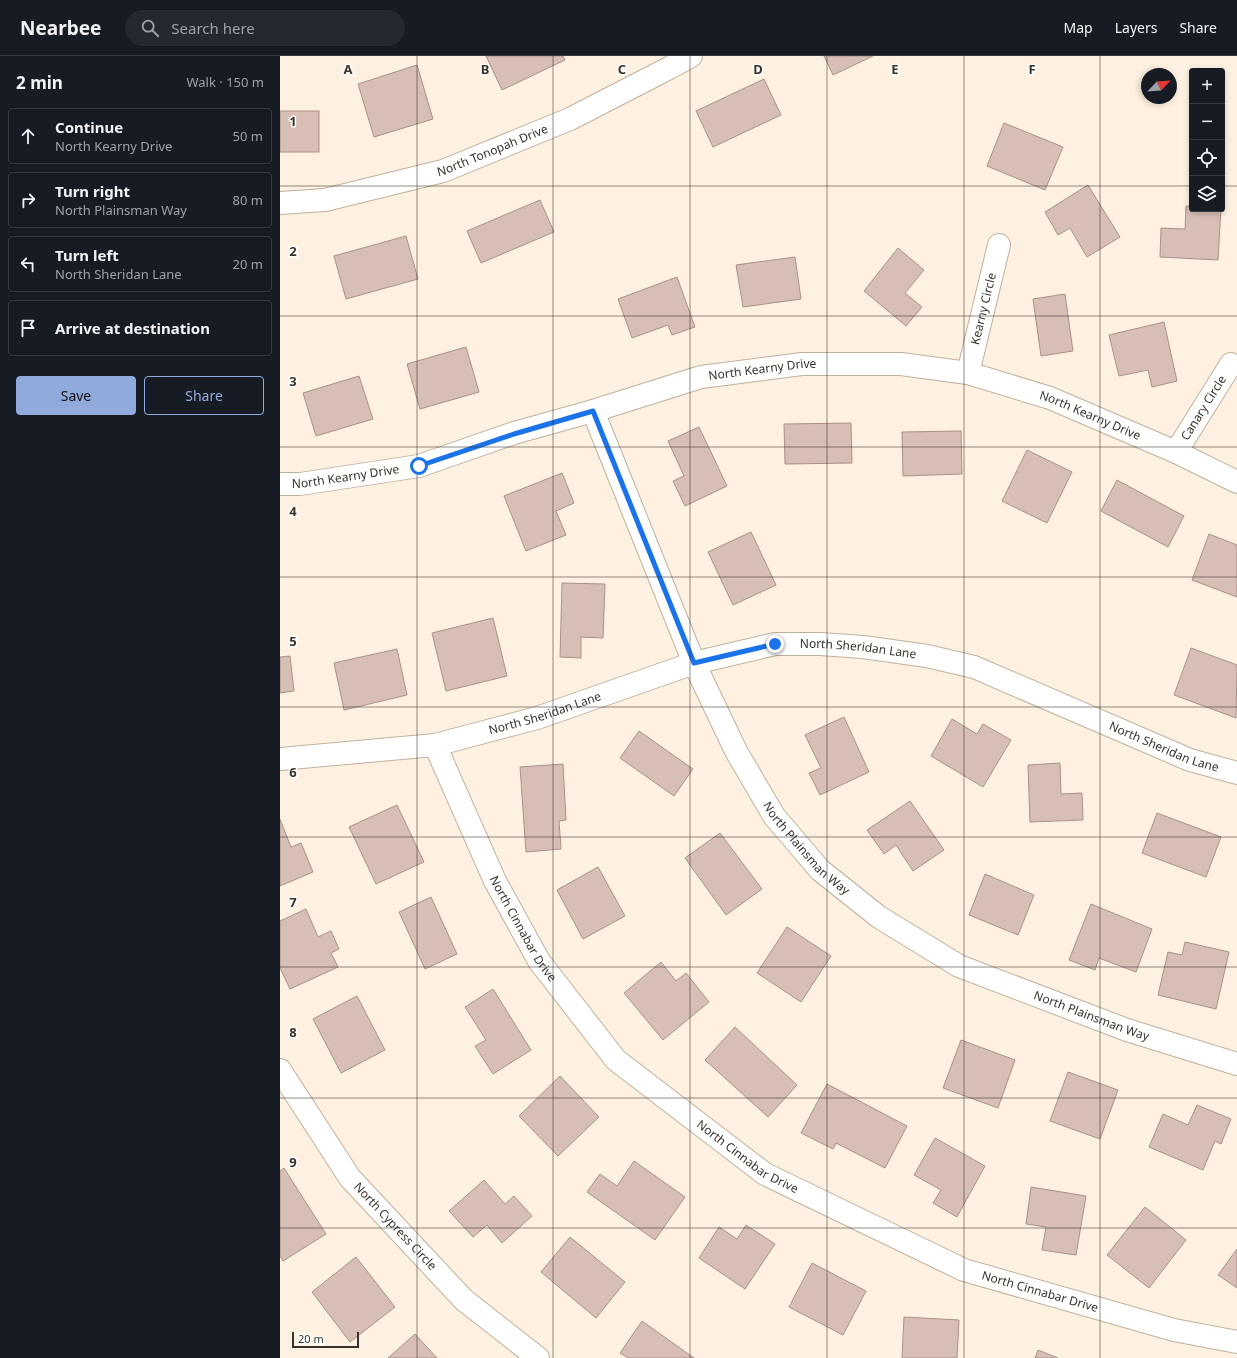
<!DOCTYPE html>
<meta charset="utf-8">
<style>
:root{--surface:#171b24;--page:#242831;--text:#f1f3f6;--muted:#9ea1a6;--line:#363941;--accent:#91aadc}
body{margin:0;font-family:"Noto Sans",sans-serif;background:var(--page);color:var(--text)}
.controls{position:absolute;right:12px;top:12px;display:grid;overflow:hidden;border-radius:4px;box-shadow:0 2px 6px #0003}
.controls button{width:36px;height:36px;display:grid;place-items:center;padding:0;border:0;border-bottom:1px solid var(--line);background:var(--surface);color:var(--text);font:20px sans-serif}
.compass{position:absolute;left:861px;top:12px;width:36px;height:36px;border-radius:50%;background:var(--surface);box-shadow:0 2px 6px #0003;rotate:65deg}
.scale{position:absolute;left:12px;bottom:10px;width:67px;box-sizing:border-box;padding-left:4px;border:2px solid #38322a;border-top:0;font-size:11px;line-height:14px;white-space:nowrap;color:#38322a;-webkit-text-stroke:3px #fff;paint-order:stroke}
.stop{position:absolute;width:12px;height:12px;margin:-9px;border:3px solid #1a73e8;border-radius:50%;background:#fff}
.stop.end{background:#1a73e8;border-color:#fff;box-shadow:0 1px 4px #0008}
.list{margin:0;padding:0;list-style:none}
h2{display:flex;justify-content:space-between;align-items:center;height:52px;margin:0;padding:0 16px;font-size:17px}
h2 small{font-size:13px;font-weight:400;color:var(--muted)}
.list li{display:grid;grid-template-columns:26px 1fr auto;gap:12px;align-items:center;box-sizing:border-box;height:56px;margin:0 8px 8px;padding:0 8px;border:1px solid var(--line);border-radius:4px}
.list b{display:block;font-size:15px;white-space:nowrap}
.list p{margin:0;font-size:13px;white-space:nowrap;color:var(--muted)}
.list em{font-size:13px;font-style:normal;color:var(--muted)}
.actions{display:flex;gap:8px;padding:12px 16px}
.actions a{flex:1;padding:9px 0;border:1px solid var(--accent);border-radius:4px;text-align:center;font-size:14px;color:var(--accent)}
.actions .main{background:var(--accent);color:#111}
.icon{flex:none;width:22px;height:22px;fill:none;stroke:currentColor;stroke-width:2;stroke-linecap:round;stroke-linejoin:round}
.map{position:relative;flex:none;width:957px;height:1302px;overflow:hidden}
header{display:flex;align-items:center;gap:24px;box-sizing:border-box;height:56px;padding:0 20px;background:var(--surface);border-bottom:1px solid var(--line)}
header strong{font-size:19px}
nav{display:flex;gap:22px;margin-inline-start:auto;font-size:14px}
.search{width:280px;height:36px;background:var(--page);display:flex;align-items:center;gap:10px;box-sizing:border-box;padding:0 14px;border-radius:22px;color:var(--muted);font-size:15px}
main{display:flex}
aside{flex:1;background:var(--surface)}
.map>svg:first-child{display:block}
</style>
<header>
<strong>Nearbee</strong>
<div class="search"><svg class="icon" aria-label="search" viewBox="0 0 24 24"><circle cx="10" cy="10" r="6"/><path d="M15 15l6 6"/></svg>Search here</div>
<nav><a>Map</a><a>Layers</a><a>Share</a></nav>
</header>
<main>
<aside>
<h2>2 min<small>Walk · 150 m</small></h2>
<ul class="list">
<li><svg class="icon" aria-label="ahead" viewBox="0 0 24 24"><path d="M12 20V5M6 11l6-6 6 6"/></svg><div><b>Continue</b><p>North Kearny Drive</p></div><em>50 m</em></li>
<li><svg class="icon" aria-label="right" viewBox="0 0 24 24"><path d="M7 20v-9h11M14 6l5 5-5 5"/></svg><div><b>Turn right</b><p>North Plainsman Way</p></div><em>80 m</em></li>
<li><svg class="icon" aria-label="left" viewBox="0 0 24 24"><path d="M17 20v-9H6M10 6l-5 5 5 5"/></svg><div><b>Turn left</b><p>North Sheridan Lane</p></div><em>20 m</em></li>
<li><svg class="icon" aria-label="arrive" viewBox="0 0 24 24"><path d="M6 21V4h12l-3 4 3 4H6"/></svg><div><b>Arrive at destination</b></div></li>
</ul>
<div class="actions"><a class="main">Save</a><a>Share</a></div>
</aside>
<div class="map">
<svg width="957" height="1302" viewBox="0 0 957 1302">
<rect width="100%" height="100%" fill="#fef1e1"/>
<g fill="#d8bfb6" stroke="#a99189">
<path d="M206,0H283L285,4L222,34Z"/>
<path d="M544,0H593L553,19Z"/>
<path d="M137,9L153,63L94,81L78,28Z"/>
<path d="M484,23L501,59L433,91L416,55Z"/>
<rect x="0" y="55" width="39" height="41"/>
<path d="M724,67L783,91L765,134L707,110Z"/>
<path d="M808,129L840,181L807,201L790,172L778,179L765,156Z"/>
<path d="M260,144L274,176L201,207L187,175Z"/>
<path d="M906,150H912V153H941L938,204L880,201L881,172L905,173Z"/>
<path d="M126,180L138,223L66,243L54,200Z"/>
<path d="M618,192L644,214L625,237L642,251L626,270L584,235Z"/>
<path d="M515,201L521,243L463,251L456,209Z"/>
<path d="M397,221L415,271L392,279L388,269L352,282L338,243Z"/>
<path d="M785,238L793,295L761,300L753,243Z"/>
<path d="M884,266L897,325L872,331L868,314L839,320L829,279Z"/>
<path d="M186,291L199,336L140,353L127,308Z"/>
<path d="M79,320L93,363L36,380L23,337Z"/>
<path d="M571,367L572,407L505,408L504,368Z"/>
<path d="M419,371L447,430L405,450L393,425L404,420L388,385Z"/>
<path d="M681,375L682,418L623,420L622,376Z"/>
<path d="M747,394L792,416L767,467L722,445Z"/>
<path d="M282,417L294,447L276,455L286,479L246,495L224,440Z"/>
<path d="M837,424L904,460L888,491L821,455Z"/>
<path d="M471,476L496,529L453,549L428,496Z"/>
<path d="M929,478L957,489V541L912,524Z"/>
<path d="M282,527L325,528L323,582L301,581V602L280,601Z"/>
<path d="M213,562L227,620L166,635L152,577Z"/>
<path d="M911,592L957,609L956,662L894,639Z"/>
<path d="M117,593L127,639L64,654L54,607Z"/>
<path d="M10,600L14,635L0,637V601Z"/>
<path d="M564,661L589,716L540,739L529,717L541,712L525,679Z"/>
<path d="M672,663L697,678L703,668L731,684L703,731L651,700Z"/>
<path d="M359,675L413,713L394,740L340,702Z"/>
<path d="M780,707L781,738L802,737L803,764L750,766L748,709Z"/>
<path d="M283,708L286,764L279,765L281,793L246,796L240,711Z"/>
<path d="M630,745L664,794L633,815L616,789L604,798L587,774Z"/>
<path d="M117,749L144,806L96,828L69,771Z"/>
<path d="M877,757L941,781L926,821L862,797Z"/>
<path d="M0,763L11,791L21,787L33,816L0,830Z"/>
<path d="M440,777L482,833L446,859L405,802Z"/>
<path d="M318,811L345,860L303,883L277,834Z"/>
<path d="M705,818L754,839L738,879L689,859Z"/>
<path d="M151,841L177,898L145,913L119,856Z"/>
<path d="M811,848L872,873L856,916L819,902L815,914L789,904Z"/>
<path d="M26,853L38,881L51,875L59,893L51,897L58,911L10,933L0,912V865Z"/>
<path d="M507,871L551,900L521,946L477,917Z"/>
<path d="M905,886L949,896L936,953L878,939L888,896L902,899Z"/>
<path d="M381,906L396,925L406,917L429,946L383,984L344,937Z"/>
<path d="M213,933L251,994L213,1018L195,990L206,984L185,951Z"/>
<path d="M77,940L105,994L61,1017L33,963Z"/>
<path d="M455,971L517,1029L488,1061L425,1004Z"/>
<path d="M681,984L735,1004L718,1052L663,1032Z"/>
<path d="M788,1016L838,1034L820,1083L770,1065Z"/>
<path d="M280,1020L319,1061L278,1100L239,1060Z"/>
<path d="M547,1028L627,1070L605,1112L556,1087L553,1093L521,1077Z"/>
<path d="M917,1049L951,1063L941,1088L935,1085L923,1114L869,1091L883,1058L908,1069Z"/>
<path d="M655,1082L705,1110L677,1161L653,1147L661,1134L634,1119Z"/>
<path d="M354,1105L405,1141L375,1184L307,1136L320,1118L337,1130Z"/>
<path d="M4,1112L46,1178L3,1205L0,1200V1115Z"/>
<path d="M204,1124L225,1148L234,1140L252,1160L222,1187L207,1169L193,1181L169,1155Z"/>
<path d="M751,1131L806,1140L796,1199L762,1194L766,1171L746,1168Z"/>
<path d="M865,1151L906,1184L869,1232L827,1199Z"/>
<path d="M466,1169L495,1188L465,1233L419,1202L439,1171L457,1183Z"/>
<path d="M290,1181L345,1226L316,1262L261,1216Z"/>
<path d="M957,1193V1232L938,1219Z"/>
<path d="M76,1201L115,1251L70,1286L32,1236Z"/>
<path d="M532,1207L586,1235L563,1279L509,1251Z"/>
<path d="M624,1261L679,1264L677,1302H622Z"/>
<path d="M362,1265L414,1302H348L340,1297Z"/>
<path d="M135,1278L157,1302H108Z"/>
<path d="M758,1294L778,1302H755Z"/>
</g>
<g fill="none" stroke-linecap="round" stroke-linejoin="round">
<g stroke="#bfb09d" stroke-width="24">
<g id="minor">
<path id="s1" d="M0,147L45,144L163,115L290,63L391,11L411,0"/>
<path id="s2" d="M688,317L719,189"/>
<path id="s3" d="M313,355L414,607L456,695L494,760L540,814L599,861L679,910L847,974L957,1008"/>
<path id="s4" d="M896,396L951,308"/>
<path id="s5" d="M0,428H20L139,410L234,377L313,355L421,321L522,308H621L688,317L770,342L896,396L957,426"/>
<path id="s6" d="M155,689L215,825L259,905L336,1004L485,1118L684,1214L894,1274L957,1286"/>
<path id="s7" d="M0,703L155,689L257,662L414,607L495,588H540L583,591L647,600L694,611L910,704L957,717"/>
<path id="s8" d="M0,1014L70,1122L184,1244L258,1302"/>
</g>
</g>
<use href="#minor" stroke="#fff" stroke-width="22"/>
</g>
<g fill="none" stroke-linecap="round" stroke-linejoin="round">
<path stroke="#1a73e8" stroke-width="5" d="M139,410L234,378L313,355L414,607L495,588"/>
</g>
<path fill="none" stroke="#38322a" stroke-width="1" stroke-opacity="0.55" d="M137,0V1302M273,0V1302M410,0V1302M547,0V1302M684,0V1302M820,0V1302M0,130H912M942,130H957M0,260H957M0,391H957M0,521H957M0,651H957M0,781H957M0,911H957M0,1042H957M0,1172H957"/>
<g text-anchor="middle" stroke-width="3" stroke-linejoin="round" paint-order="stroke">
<g font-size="12" fill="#38322a" stroke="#fff">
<text dy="4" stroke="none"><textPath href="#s1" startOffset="220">North Tonopah Drive</textPath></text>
<text dy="4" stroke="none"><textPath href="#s2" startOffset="66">Kearny Circle</textPath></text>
<text dy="4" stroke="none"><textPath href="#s5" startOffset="498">North Kearny Drive</textPath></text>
<text dy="4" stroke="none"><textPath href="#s4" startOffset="52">Canary Circle</textPath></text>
<text dy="4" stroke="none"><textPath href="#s5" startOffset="834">North Kearny Drive</textPath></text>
<text dy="4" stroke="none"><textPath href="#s5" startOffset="66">North Kearny Drive</textPath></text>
<text dy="4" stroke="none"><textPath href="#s7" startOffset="594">North Sheridan Lane</textPath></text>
<text dy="4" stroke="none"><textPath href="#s7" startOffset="270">North Sheridan Lane</textPath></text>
<text dy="4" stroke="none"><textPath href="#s7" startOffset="918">North Sheridan Lane</textPath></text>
<text dy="4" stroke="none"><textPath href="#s3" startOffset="490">North Plainsman Way</textPath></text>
<text dy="4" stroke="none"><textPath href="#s6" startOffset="204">North Cinnabar Drive</textPath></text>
<text dy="4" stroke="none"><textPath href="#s3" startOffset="826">North Plainsman Way</textPath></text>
<text dy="4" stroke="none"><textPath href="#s6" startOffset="529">North Cinnabar Drive</textPath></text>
<text dy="4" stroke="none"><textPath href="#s8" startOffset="195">North Cypress Circle</textPath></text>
<text dy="4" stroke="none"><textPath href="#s6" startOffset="853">North Cinnabar Drive</textPath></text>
</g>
</g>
<g font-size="13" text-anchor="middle" font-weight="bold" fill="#38322a" stroke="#fff" stroke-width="3" stroke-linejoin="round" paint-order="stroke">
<text x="68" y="18">A</text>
<text x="205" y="18">B</text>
<text x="342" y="18">C</text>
<text x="478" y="18">D</text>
<text x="615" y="18">E</text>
<text x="752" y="18">F</text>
<text x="13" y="70">1</text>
<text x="13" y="200">2</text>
<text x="13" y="330">3</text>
<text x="13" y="460">4</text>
<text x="13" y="590">5</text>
<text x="13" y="721">6</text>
<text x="13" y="851">7</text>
<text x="13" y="981">8</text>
<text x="13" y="1111">9</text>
</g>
</svg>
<div class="controls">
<button>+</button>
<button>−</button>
<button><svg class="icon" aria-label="locate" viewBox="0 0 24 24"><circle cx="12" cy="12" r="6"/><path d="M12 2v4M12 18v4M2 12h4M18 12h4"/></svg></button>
<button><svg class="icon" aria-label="layers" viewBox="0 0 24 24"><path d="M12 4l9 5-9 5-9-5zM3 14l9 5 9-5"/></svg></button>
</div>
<svg class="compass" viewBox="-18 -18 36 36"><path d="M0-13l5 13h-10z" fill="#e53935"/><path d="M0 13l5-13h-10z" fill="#9ea1a6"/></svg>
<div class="scale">20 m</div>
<div class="stop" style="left:139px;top:410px"></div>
<div class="stop end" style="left:495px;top:588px"></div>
</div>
</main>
